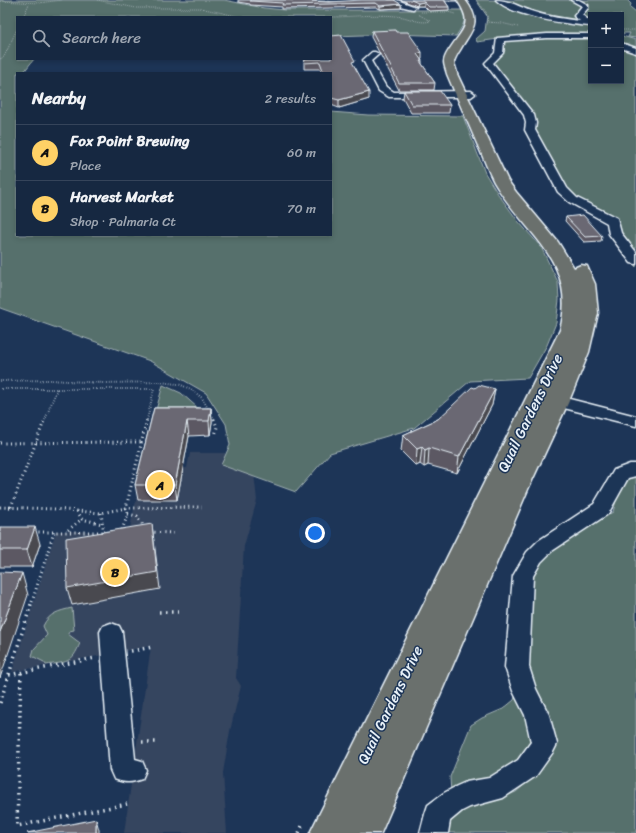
<!DOCTYPE html>
<meta charset="utf-8">
<style>
:root{--surface:#162841;--page:#23344c;--text:#f1f3f6;--muted:#9ea6b1;--line:#35445a;--accent:#ffd166}
body{margin:0;font-family:Sriracha,sans-serif;background:var(--page);color:var(--text)}
.controls{position:absolute;right:12px;top:12px;display:grid;overflow:hidden;border-radius:0px;box-shadow:0 2px 6px #0003}
.controls button{width:36px;height:36px;display:grid;place-items:center;padding:0;border:0;border-bottom:1px solid var(--line);background:var(--surface);color:var(--text);font:20px sans-serif}
.you{position:absolute;left:315px;top:533px;width:14px;height:14px;margin:-10px;border:3px solid #fff;border-radius:50%;background:#1a73e8;box-shadow:0 0 0 6px #1a73e833}
.badge{display:grid;place-items:center;width:26px;height:26px;border-radius:50%;background:var(--accent);color:#111;font-size:13px;font-weight:700}
.pin{position:absolute;translate:-50% -50%;border:2px solid #fff;box-shadow:0 1px 4px #0006}
.list{margin:0;padding:0;list-style:none}
h2{display:flex;justify-content:space-between;align-items:center;height:52px;margin:0;padding:0 16px;font-size:17px}
h2 small{font-size:13px;font-weight:400;color:var(--muted)}
.list li{display:grid;grid-template-columns:26px 1fr auto;gap:12px;align-items:center;box-sizing:border-box;height:56px;padding:0 16px;border-top:1px solid var(--line)}
.list b{display:block;font-size:15px;white-space:nowrap}
.list p{margin:0;font-size:13px;white-space:nowrap;color:var(--muted)}
.list em{font-size:13px;font-style:normal;color:var(--muted)}
.icon{flex:none;width:22px;height:22px;fill:none;stroke:currentColor;stroke-width:2;stroke-linecap:round;stroke-linejoin:round}
.map{position:relative;flex:none;width:636px;height:833px;overflow:hidden}
.search{position:absolute;background:var(--surface);box-shadow:0 2px 6px #0003;left:16px;top:16px;width:316px;height:44px;display:flex;align-items:center;gap:10px;box-sizing:border-box;padding:0 14px;border-radius:0px;color:var(--muted);font-size:15px}
.panel{position:absolute;background:var(--surface);box-shadow:0 2px 6px #0003;left:16px;top:72px;width:316px;height:164px;border-radius:0px}
.map>svg:first-child{display:block}
</style>
<div class="map">
<svg width="636" height="833" viewBox="0 0 636 833">
<rect width="100%" height="100%" fill="#1d3557"/>
<filter id="ink" filterUnits="userSpaceOnUse"><feTurbulence type="fractalNoise" baseFrequency=".025" numOctaves="2"/><feDisplacementMap in="SourceGraphic" scale="8" xChannelSelector="R" yChannelSelector="G"/><feConvolveMatrix kernelMatrix="1 2 1 2 8 2 1 2 1" color-interpolation-filters="sRGB"/></filter>
<g filter="url(#ink)">
<path fill="#34445f" d="M190,453H225V464L253,465L257,500L244,546L236,678L241,686L230,731L223,773L227,833H124L151,646L12,672L56,531L129,532L143,469L187,468Z"/>
<g fill="#576f6c" stroke="#a0b0b2">
<path d="M0,0H224L264,8L285,10H463C468,20 461,28 456,36L391,34L335,36L331,38V17H17V59H34L23,73H17V235H331V112L368,115L463,116L485,173L498,194L518,221L541,247L558,282L559,300L556,323L547,345L528,378L470,381L414,428L330,453L296,492L221,465L230,445L226,424L206,393L150,361L0,308Z"/>
<path d="M476,0H627L631,4L630,7L636,12V38L628,37L630,33H623L622,36L636,40V267L617,243L613,221L581,201L566,191L533,129L492,64L505,51L502,42L505,40L554,36L591,38V81H621V15H591V35L519,36L477,42L476,39L485,31L487,16Z"/>
<path d="M163,385L181,393L208,417H154Z"/>
<path d="M636,474V833H444L446,820L461,808L493,801L516,792L532,778L542,763L524,675L527,577L541,559L576,532L613,512L619,489L624,479Z"/>
<path d="M72,608L74,630L69,631L68,634L80,643C72,664 66,662 46,665L44,662L32,656L34,649L47,635L43,626C49,613 59,611 72,608Z"/>
<path d="M518,687L533,719L531,751L505,771L451,794L450,777L471,725L482,718L503,709L514,700Z"/>
</g>
<g fill="none" stroke-linecap="round" stroke-linejoin="round">
<g stroke="#e8f1f8" stroke-width="3">
<g id="minor">
<path d="M389,0H397L416,7L413,9L400,6Z"/>
<path d="M496,0C509,0 521,8 534,12C549,17 564,19 580,21L574,16L582,6L571,0H579L588,5V8L582,15L591,22V26C566,24 514,17 496,0Z"/>
<path d="M547,34H591V38H547L504,41L503,53L493,63L534,115L536,123L535,130L567,188L577,198L617,218L621,233L636,252V264L631,263L609,234L607,223L569,202L558,192L525,130L526,123L524,115L485,63L495,53L497,38Z"/>
<path d="M621,43L636,48V53L621,48Z"/>
<path d="M372,52H375L379,54L371,61L386,87L394,92L471,91L475,94L471,97H389L379,91L363,60Z"/>
<path d="M546,393L636,416V426L540,402L538,398L540,394Z"/>
<path d="M630,464H636V476L628,478L608,514L552,551L541,562L533,576L529,667L536,689L549,715L557,744L553,752L536,776L503,798L470,807L462,811L450,821L448,833H420L425,814L428,805L444,793L457,786L466,782L489,778L518,760L531,742L525,715L513,691L505,667L513,576L527,552L538,541L594,504L614,470Z"/>
<path d="M111,623L119,626L122,632L135,759L142,761L146,770L142,779C131,783 125,783 114,779L110,770L100,632L103,626Z"/>
</g>
</g>
<g stroke="#e8f1f8" stroke-width="3">
<path id="major" d="M457,0H465C483,23 472,29 460,50C458,53 455,58 454,62C454,65 457,70 457,74L508,181L516,192L558,242L574,268L581,265L587,266L595,284L598,313L589,352L569,401L529,487L381,833H310L560,330C578,260 525,235 494,182C488,171 484,158 478,146C468,122 457,98 447,74C446,70 444,65 444,62C444,58 447,53 449,50C463,28 474,25 457,0Z"/>
</g>
<g stroke="#e8f1f8" stroke-width="1" stroke-dasharray="0.5 1.5" stroke-linecap="butt">
<path d="M97,0L136,8H200L241,17"/>
<path d="M0,1L39,3L62,0"/>
<path d="M479,3L486,12L488,22"/>
<path d="M421,12H448L455,14"/>
<path d="M23,17L29,4"/>
<path d="M331,17C354,17 379,13 403,17C412,19 421,24 430,21L418,14"/>
<path d="M486,22L501,23L518,27"/>
<path d="M621,30H636"/>
<path d="M0,59L4,57L17,29"/>
</g>
<g stroke="#e8f1f8" stroke-width="2" stroke-dasharray="0.5 2" stroke-linecap="butt">
<path d="M0,381L50,380L103,383L159,382L178,384L191,389L202,398L215,420"/>
<path d="M0,389H154L147,420"/>
<path d="M45,420L57,389"/>
</g>
<g stroke="#e8f1f8" stroke-width="3" stroke-dasharray="1 3.5" stroke-linecap="butt">
<path d="M214,419L217,427L215,436"/>
<path d="M0,443L141,442"/>
<path d="M0,507L54,509L101,513L126,508L202,507"/>
<path d="M11,507L45,419"/>
<path d="M77,511L82,519L102,524"/>
<path d="M101,513L104,534"/>
<path d="M128,514L137,516L142,523L143,528"/>
<path d="M68,530L82,519"/>
<path d="M122,530L128,514L126,508L147,419"/>
<path d="M34,532H105"/>
<path d="M150,532L173,533"/>
<path d="M32,602L54,532"/>
</g>
<g stroke="#e8f1f8" stroke-width="3.5" stroke-dasharray="1.5 4.5" stroke-linecap="butt">
<path d="M159,612H178"/>
<path d="M131,651L153,647"/>
<path d="M21,673L17,826L127,804"/>
<path d="M9,675L95,658"/>
<path d="M0,703L32,601"/>
<path d="M142,742H160"/>
<path d="M299,833L302,826"/>
</g>
<use href="#minor" fill="#1d3557" fill-rule="evenodd"/>
<use href="#major" fill="#6a706d" fill-rule="evenodd"/>
</g>
<g fill="#5b5963" stroke="#e8f1f8">
<path d="M238,0H289L401,4V8L380,9L376,7L282,9V7L250,5V4L238,2Z"/>
<path d="M401,0H456V1H445L449,7V10L429,11L424,6H417Z"/>
<path d="M372,31L422,59H421L422,61V64L435,83L434,90H399L371,37Z"/>
<path d="M305,59L355,67L369,99L339,108L331,105V73H322L320,69H304V63Z"/>
<path d="M404,91L450,105L449,113H411L403,98Z"/>
<path d="M566,217L602,236L601,241L584,242L565,221Z"/>
<path d="M475,388L495,389L492,405L457,473L428,465L424,467L420,464L416,466L401,451L403,435L438,419Z"/>
<path d="M154,408H211L212,422L210,435L189,436L177,500H138L135,485Z"/>
<path d="M0,527L40,544L32,567H0Z"/>
</g>
<g fill="#4a4950" stroke="#e8f1f8">
<path d="M424,2V6H417L418,3Z"/>
<path d="M401,4V8L380,9V6Z"/>
<path d="M422,52V59L416,61L417,54Z"/>
<path d="M369,92V99L339,108V100Z"/>
<path d="M495,389L492,405L457,473L459,457Z"/>
<path d="M211,408L212,422L210,435L209,421Z"/>
<path d="M187,421L189,436L177,500L175,485Z"/>
<path d="M422,447L420,464L416,466L417,449Z"/>
<path d="M429,448L428,465L424,467L425,450Z"/>
<path d="M152,524L154,541L160,589L72,605L67,588Z"/>
<path d="M35,527L40,544L32,567L27,550Z"/>
<path d="M22,573L28,595L0,678V632Z"/>
<path d="M96,819L99,830V833H96Z"/>
</g>
<g fill="#6a6873" stroke="#e8f1f8">
<path d="M252,0H289L329,2L362,0H394L401,4L380,6L376,3L282,5L283,3L250,1Z"/>
<path d="M411,0H444L449,7H429L424,2L418,3Z"/>
<path d="M395,30L396,32H408L422,52L417,54L422,61H420L435,83H399L372,31Z"/>
<path d="M341,35L355,61L352,62L369,92L339,100L331,98V73H324L320,62L304,63L305,59H331V36Z"/>
<path d="M404,91H440L450,105H412Z"/>
<path d="M583,215L602,236L585,237L566,217Z"/>
<path d="M479,385L495,389L459,457L429,448L425,450L422,447L417,449L403,435L438,419L451,407L472,387L475,388Z"/>
<path d="M154,408H211L209,421H187L175,485H135Z"/>
<path d="M152,524L157,572L67,588L66,538Z"/>
<path d="M0,527H35L27,550H0Z"/>
<path d="M0,572L22,573L0,632Z"/>
<path d="M96,819V833H27Z"/>
</g>
</g>
<g text-anchor="middle" stroke-width="3" stroke-linejoin="round" paint-order="stroke">
<g font-size="15" fill="#e8f1f8" stroke="#1d3557">
<text transform="translate(530 413) rotate(-64)" y="5">Quail Gardens Drive</text>
<text transform="translate(390 705) rotate(-64)" y="5">Quail Gardens Drive</text>
</g>
</g>
</svg>
<div class="controls">
<button>+</button>
<button>−</button>
</div>
<div class="you"></div>
<div class="pin badge" style="left:160px;top:485px">A</div>
<div class="pin badge" style="left:115px;top:572px">B</div>
<div class="search"><svg class="icon" aria-label="search" viewBox="0 0 24 24"><circle cx="10" cy="10" r="6"/><path d="M15 15l6 6"/></svg>Search here</div>
<section class="panel">
<h2>Nearby<small>2 results</small></h2>
<ul class="list">
<li><span class="badge">A</span><div><b>Fox Point Brewing</b><p>Place</p></div><em>60 m</em></li>
<li><span class="badge">B</span><div><b>Harvest Market</b><p>Shop · Palmaria Ct</p></div><em>70 m</em></li>
</ul>
</section>
</div>
